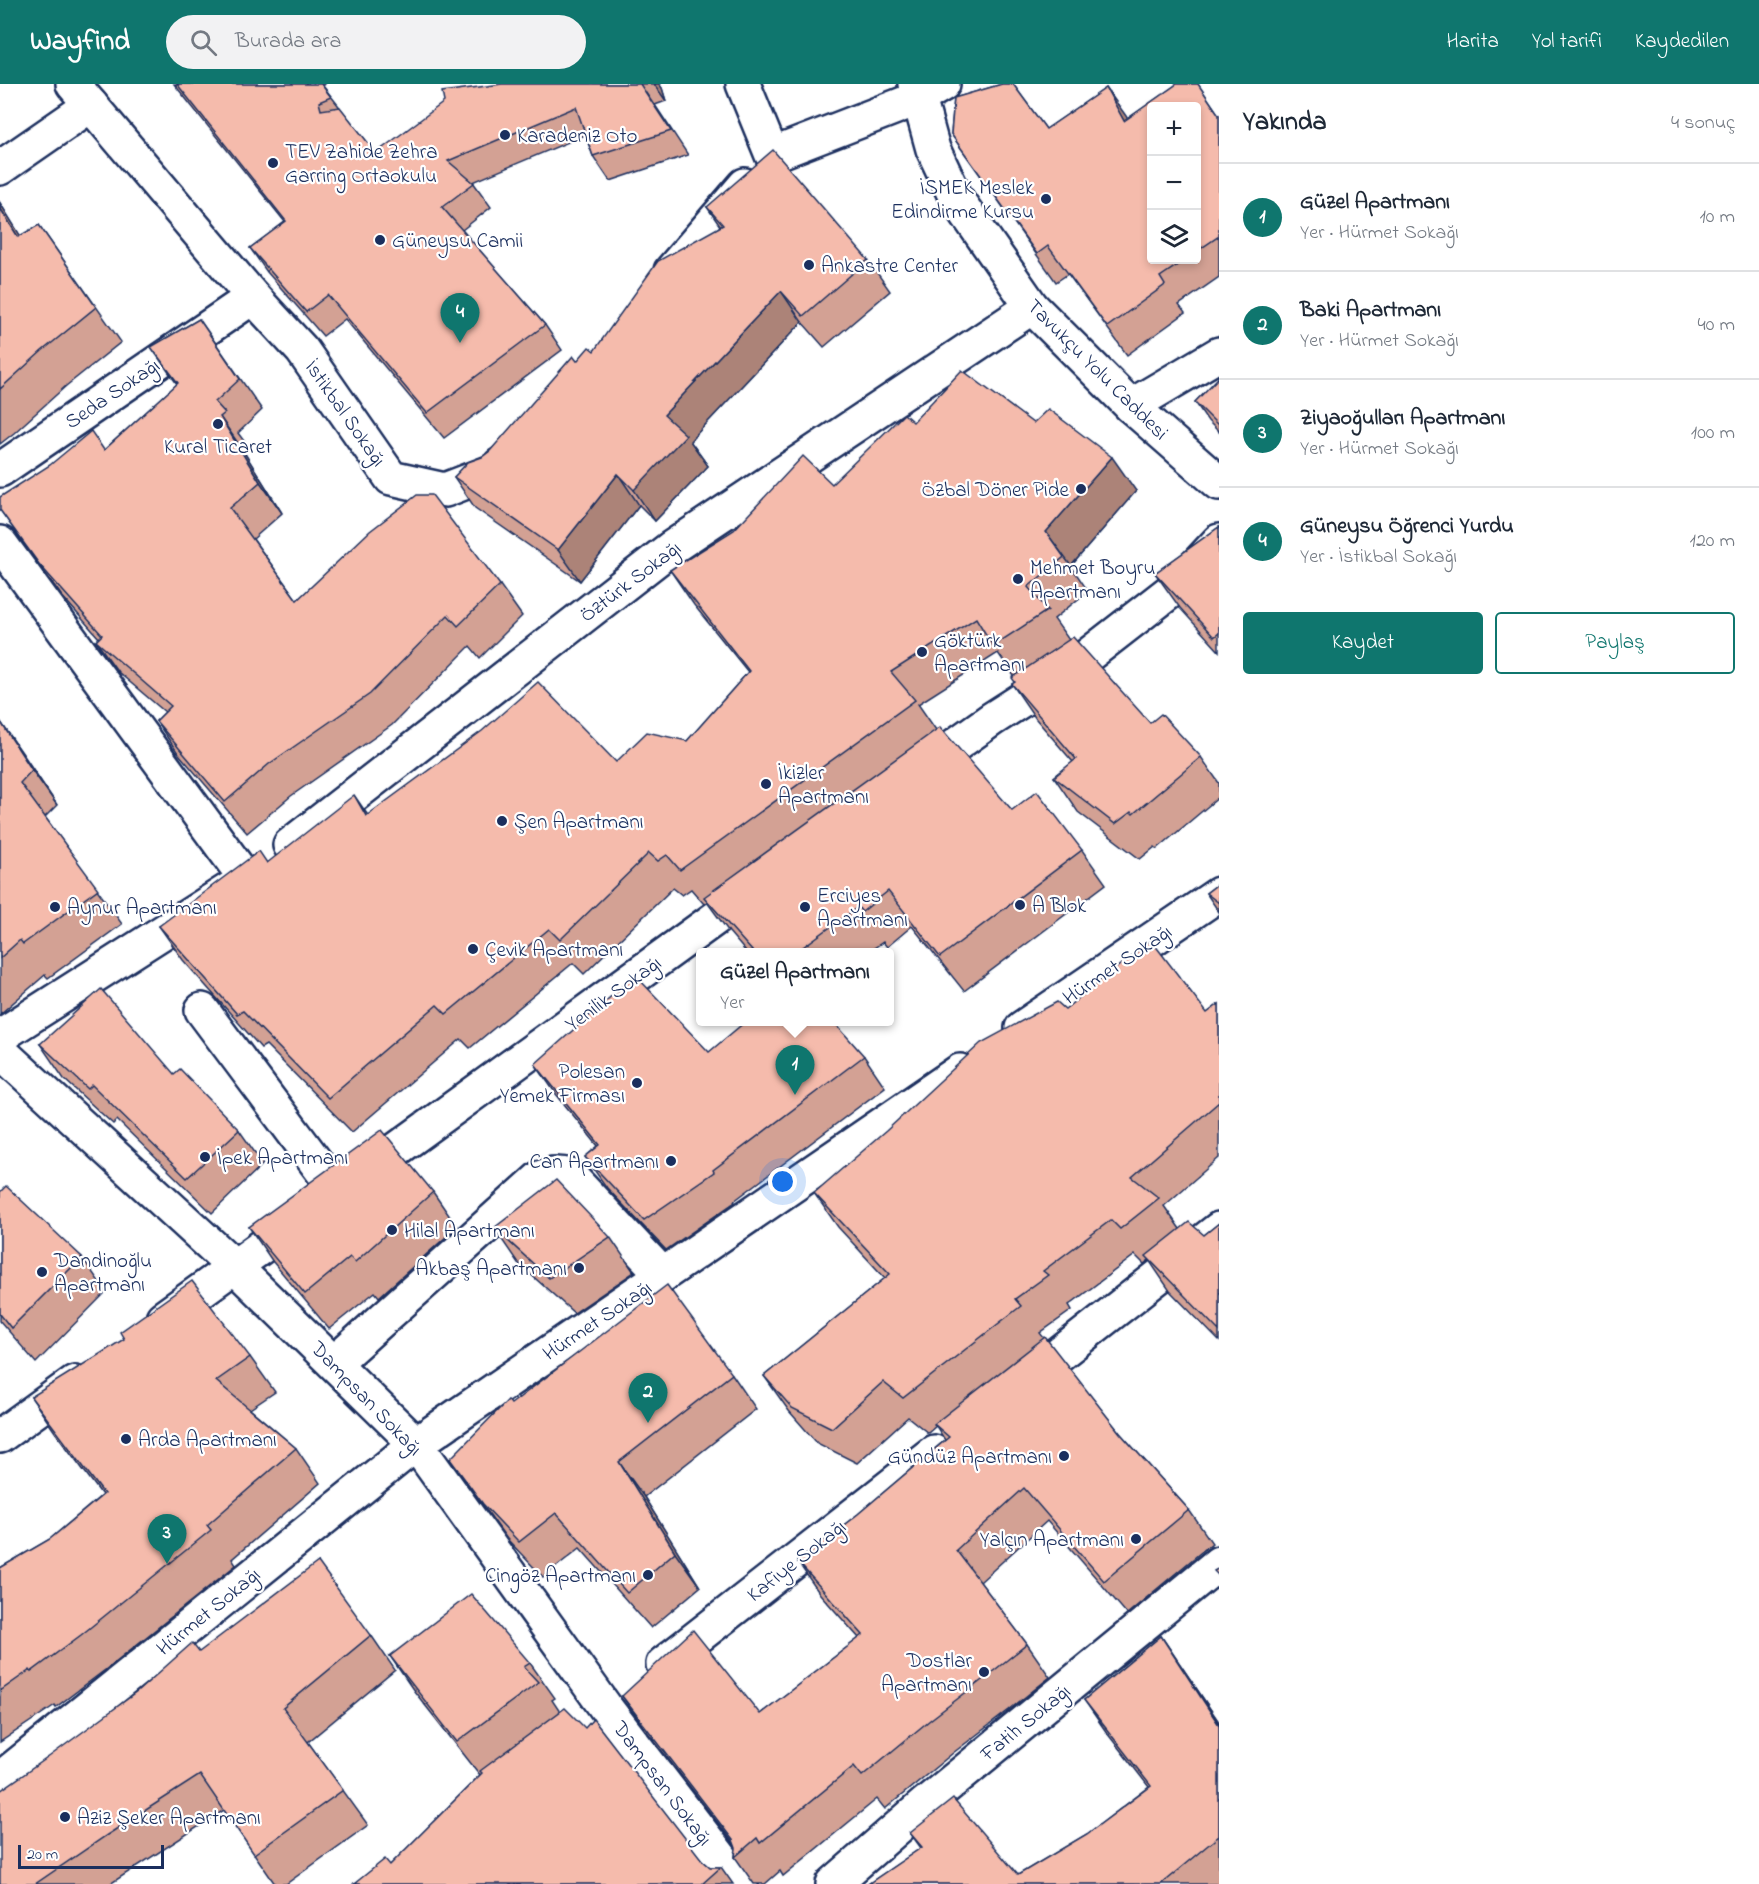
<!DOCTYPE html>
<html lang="tr">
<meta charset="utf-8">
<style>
:root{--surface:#fff;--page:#f2f2f3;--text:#1f2937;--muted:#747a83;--line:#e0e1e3;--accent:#0f766e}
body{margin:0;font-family:"Indie Flower",sans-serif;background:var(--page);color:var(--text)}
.controls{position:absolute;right:18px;top:18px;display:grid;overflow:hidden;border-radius:6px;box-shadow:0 3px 9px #0003}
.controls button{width:54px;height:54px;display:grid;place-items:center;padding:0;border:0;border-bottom:2px solid var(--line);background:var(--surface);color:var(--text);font:30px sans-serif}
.scale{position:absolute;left:18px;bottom:15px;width:146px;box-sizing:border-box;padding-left:6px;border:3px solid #1b2f5e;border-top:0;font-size:16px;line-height:21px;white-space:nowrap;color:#1b2f5e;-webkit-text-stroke:4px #fff;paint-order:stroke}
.you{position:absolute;left:783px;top:1098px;width:21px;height:21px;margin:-15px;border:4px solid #fff;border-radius:50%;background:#1a73e8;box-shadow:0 0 0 9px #1a73e833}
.badge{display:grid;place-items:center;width:39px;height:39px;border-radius:50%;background:var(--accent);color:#fff;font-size:20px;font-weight:700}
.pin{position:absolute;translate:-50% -50px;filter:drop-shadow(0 2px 3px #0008)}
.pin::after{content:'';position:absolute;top:32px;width:21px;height:18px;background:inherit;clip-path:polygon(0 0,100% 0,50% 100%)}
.popup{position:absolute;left:696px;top:864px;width:198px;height:78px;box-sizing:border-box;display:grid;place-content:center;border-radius:6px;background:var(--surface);filter:drop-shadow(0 2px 4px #0005);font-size:20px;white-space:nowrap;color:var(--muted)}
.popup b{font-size:22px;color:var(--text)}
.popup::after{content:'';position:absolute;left:50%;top:100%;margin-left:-12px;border:12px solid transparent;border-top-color:var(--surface)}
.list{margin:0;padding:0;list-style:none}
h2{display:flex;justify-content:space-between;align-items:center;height:78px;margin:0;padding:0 24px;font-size:26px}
h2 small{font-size:20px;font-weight:400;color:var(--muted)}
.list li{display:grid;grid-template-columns:39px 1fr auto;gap:18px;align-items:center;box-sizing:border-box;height:108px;padding:0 24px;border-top:2px solid var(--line)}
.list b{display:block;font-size:22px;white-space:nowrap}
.list p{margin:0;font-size:20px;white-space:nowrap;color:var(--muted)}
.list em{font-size:20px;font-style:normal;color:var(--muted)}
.actions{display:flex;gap:12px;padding:18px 24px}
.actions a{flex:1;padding:14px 0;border:2px solid var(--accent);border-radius:6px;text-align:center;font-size:21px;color:var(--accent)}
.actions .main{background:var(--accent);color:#fff}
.icon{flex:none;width:33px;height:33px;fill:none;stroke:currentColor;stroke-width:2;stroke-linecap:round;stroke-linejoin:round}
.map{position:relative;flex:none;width:1219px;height:1800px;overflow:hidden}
header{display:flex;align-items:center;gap:36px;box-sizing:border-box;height:84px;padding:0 30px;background:var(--accent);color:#fff}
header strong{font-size:28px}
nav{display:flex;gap:33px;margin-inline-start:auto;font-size:21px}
.search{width:420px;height:54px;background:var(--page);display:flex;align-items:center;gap:15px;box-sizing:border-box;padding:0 21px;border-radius:33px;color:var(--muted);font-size:22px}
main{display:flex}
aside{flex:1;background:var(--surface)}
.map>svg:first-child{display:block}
</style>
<header>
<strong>Wayfind</strong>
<div class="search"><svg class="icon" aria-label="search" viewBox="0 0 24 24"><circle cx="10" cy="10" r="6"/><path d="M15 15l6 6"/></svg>Burada ara</div>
<nav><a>Harita</a><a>Yol tarifi</a><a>Kaydedilen</a></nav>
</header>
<main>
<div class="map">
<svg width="1219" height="1800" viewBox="0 0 1219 1800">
<rect width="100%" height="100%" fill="#fff"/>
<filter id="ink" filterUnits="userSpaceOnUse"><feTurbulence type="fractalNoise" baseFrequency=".0167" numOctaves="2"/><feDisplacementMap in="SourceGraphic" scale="12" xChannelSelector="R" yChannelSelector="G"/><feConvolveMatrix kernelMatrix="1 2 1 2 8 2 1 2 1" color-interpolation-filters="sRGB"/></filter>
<g filter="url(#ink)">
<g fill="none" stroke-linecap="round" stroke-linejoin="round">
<g stroke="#1b2f5e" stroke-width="38">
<g id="minor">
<path d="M73,0L253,213L302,266L391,394L445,406L497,386L500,381"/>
<path d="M743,0L772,71L919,14L943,0"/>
<path d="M0,84L91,21"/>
<path d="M671,187L745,101"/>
<path d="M1131,322L1219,270"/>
<path d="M0,386L253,213"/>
<path d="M0,459L246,795L0,952"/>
<path d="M919,687L992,635L1073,583L1177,502L1219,457"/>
<path d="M290,761L671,464L1032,223"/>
<path d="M202,926L338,1108"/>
<path d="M1022,944L1219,810"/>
<path d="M0,967L235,1183L416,1360L606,1624L741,1800"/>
<path d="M360,1092L753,807"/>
<path d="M163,1234L299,1136"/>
<path d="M334,1279L540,1094C550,1089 559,1089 570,1092L663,1191"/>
<path d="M1024,1298L1219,1145"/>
<path d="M0,1352L75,1298"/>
<path d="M663,1580L934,1368"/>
<path d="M0,1695L416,1360L960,987"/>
<path d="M833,1800L926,1719L1219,1479"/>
</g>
</g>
<g stroke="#1b2f5e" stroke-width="38">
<path id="major" d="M915,0L933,65L956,114L1032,223L1131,322L1219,399"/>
</g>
<use href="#minor" stroke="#fff" stroke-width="33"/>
<use href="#major" stroke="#fff" stroke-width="33"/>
</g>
<g fill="#d3a194" stroke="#1b2f5e" stroke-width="1.5" fill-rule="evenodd">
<path d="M174,0H325L323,2L376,69L502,0H659L662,4L666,17L655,21L688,71L610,97L593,72L585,51L473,98L491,123L462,146L545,241L562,266L444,354L345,235L323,252L267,188L250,164L285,138Z"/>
<path d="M1002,0H1013L1046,45L1106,4L1127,35L1177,0H1198L1219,31V193L1179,221L1185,229L1127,271L1068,190L1056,198L951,50L954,14ZM1152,22H1197V176H1152Z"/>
<path d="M0,119L20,152L39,141L121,258L66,302L14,349L0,360Z"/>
<path d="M707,123L868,176L890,207L824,263L802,238L690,357L708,382L655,437L639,421L580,497L475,424L454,393L490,367L577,277L594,267L720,142Z"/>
<path d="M199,235L262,326L238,349L247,361L242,365L282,429L253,455L297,516L500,501L522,532L480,574L470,562L392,641L291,712L247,749L178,669L156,637L165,628L118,588L96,557L99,554L61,511L0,426L104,366L177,300L151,263Z"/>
<path d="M1219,293V348L1208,337L1195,318Z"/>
<path d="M913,338L1033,339L1136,407L1071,482L1088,507L1054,535L1069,556L1150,639L1201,673L1219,699V713L1157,765L1155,763L1140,775L1078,728L1054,693L1073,678L1036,635L1012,600L1015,598L1014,592L998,569L918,620L936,646L1012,726L1082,766L1106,800L964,907L912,842L887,863L883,858L868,868H746L729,848L707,818L704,820L691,805L682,811L673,804L584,890L573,879L470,964L461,955L352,1048L266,961L261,964L183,876L159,842L268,779L368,731L616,678L687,657L748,588L694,521L670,486L832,400Z"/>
<path d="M1219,443V567L1180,524L1155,489Z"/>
<path d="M0,637L57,721L45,733L122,840L48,894L45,891L0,930Z"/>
<path d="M1219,799V828L1206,809Z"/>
<path d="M1219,920V1074L1164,1122L1180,1145L1204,1151L1219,1139V1257L1170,1207L1149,1176L1144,1180L1135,1171L1069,1221L1072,1226L1040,1249L1120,1349L1189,1426L1212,1459L1127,1530L1047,1437L980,1498L1027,1560L1050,1593L1009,1626L953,1669L885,1725L877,1715L783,1792L780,1787L765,1800H754L735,1773L736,1764V1762L645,1645L622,1612L760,1630L859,1554L820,1510L797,1477L858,1430L945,1356L936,1342L928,1349L908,1333L857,1379L817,1359L789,1327L764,1292L885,1194L838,1143L814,1109L1065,925L1207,929Z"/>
<path d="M40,960L174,990L239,1046L263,1080L212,1129L117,1036L113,1040L64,995Z"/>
<path d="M709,968L864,972L885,1003L734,1117L735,1118L666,1166L607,1104L585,1073L598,1062L556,1010L535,980Z"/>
<path d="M0,1108L82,1173L106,1208L36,1279L0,1237Z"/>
<path d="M433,1108L457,1143L379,1213L375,1208L329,1245L273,1178L249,1143Z"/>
<path d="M494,1144L610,1153L634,1188L574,1229L518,1179Z"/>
<path d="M250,1273L275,1308L250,1325L296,1364L320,1399L232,1475L236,1481L105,1586L56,1623L55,1621L0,1658V1484L50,1455L102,1411L55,1348L31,1313Z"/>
<path d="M732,1290L756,1325L644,1413L700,1503L651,1544L580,1464L543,1493L507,1455L450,1375L511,1320Z"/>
<path d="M371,1551L395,1586L308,1658L368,1741L286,1800H275L224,1726L110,1800H0L199,1568Z"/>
<path d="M1161,1552L1219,1638V1800H868L921,1764L910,1749L1018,1791L1087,1750L1149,1703L1107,1649L1084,1616Z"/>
<path d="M390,1572L530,1579L555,1614L552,1616L560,1628L702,1776L710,1783H721L733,1800H354L390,1781L480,1691L414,1607Z"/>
</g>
<g fill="#ac8378" stroke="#1b2f5e" stroke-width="1.5">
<path d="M654,0H659L662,4L666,17Z"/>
<path d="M1106,4L1126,32L1144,65L1124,37Z"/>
<path d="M0,119L43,188L18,153L0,124Z"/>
<path d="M781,207L802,238L690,357L708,382L655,437L634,406L664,331Z"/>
<path d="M220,333L242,365L282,429L260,398Z"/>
<path d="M1112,373L1136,407L1071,482L1046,448Z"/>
<path d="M618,390L639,421L580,497L558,466Z"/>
<path d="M0,637L23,670L57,721L32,686Z"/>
<path d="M354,711L378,746L366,732Z"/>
<path d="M619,1378L644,1413L700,1503L675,1468Z"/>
<path d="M1161,1552L1219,1638V1641Z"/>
</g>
<g fill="#f5bbac" stroke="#1b2f5e" stroke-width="1.5">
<path d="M177,0H321L331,13L319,18L321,26L340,23L376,69L444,18L442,8L502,0H640L671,47L593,72L576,23L448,77L474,99L442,123L545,241L427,329L328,211L306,228L250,164L286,137Z"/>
<path d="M1002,0H1013L1046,45L1106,4L1124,37L1177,0H1198L1219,31V152L1197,167V22H1152V176H1185L1160,193L1165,201L1107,243L1048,162L1037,170L951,50L954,14Z"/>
<path d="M773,66L868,176L803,232L781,207L664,331L686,351L634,406L618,390L558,466L454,393L468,378L482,373L490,367L573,272L577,277L589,263L594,267L658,177L723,141L707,123Z"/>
<path d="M0,124L18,153L39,141L96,223L42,267L0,305Z"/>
<path d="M199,235L240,295L215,318L225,329L220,333L260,398L230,424L297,516L370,447L417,411H432L500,501L458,542L448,531L370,610L269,680L225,718L156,637L171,622L96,557L102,551L39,480L0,426V413L50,381L91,347L104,366L178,299L151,263Z"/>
<path d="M962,286L1033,339L1048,325L1112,373L1046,448L1064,473L1028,503L1048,526L993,562L976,534L891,588L915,616L680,786L667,771L658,777L649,769L560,856L549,845L446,930L437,921L328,1014L243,927L237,930L159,842L259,767L267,779L354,711L366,732L482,647L538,598L616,678L647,648L687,657L749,587L670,486L734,446L803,372L832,400L904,330L913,338Z"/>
<path d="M1219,293V342L1195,318Z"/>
<path d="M1219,443V549L1214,553L1155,489Z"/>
<path d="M1073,553L1150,639L1161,630L1201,673L1133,730L1131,728L1115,740L1054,693L1076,675L1012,600L1015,598L1012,594Z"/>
<path d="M0,637L32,686L20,699L98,805L23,860L20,856L0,874Z"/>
<path d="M940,643L1012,726L1037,707L1082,766L940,873L888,807L862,828L858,823L796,868H753L704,813Z"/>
<path d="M1219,799V819L1206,809Z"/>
<path d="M1151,856L1207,929L1219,920V1018L1132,1093L1159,1114L1120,1145L1111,1136L1043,1187L1048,1191L1015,1215L1021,1222L903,1314L883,1298L832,1344L792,1324L764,1292L890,1190L814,1109L886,1047L981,959L1057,918L1065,925Z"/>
<path d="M635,891L709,968L745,938H834L864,972L713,1086L714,1088L644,1136L585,1073L600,1061L535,980Z"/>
<path d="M101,905L174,990L180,985L239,1046L187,1094L92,1001L88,1005L40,960Z"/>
<path d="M382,1046L433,1108L355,1178L350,1173L305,1210L249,1143Z"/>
<path d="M556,1096L610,1153L549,1194L494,1144Z"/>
<path d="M6,1102L82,1173L11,1244L0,1230V1108Z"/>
<path d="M1189,1138L1204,1151L1219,1139V1247L1146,1172Z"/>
<path d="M192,1197L250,1273L216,1297L296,1364L207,1441L211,1446L81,1551L31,1588L30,1586L0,1607V1484L50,1455L104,1410L31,1313L124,1255L120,1248Z"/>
<path d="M667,1201L732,1290L619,1378L675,1468L627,1509L556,1429L519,1458L483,1420L450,1375L508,1316L511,1320Z"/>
<path d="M1045,1253L1120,1349L1189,1426L1104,1497L1024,1404L956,1466L1027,1560L986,1593L930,1636L862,1692L854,1682L760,1759L757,1754L735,1773L736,1764L733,1756L622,1612L693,1546L760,1630L863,1551L797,1477L858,1430L949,1353L934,1340Z"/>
<path d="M318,1478L371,1551L283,1624L343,1706L254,1770L200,1691L107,1751L35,1800H0V1707L50,1672L137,1608L192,1559L199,1568Z"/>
<path d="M1219,1484V1492L1214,1487Z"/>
<path d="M471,1510L530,1579L524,1583L538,1598L457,1658L390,1572Z"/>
<path d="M1161,1552L1219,1641V1752L1161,1800H868L922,1763L910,1749L953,1715L1018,1791L1087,1750L1151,1702L1084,1616Z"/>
<path d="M565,1624L585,1644L593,1635L702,1776L710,1783H721L702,1800H354L385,1775L390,1781L482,1689L480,1687Z"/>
</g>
</g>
<g fill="#1b2f5e" stroke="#fff" stroke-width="2">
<circle cx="505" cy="51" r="6"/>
<circle cx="273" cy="79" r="6"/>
<circle cx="1046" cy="115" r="6"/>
<circle cx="380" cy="156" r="6"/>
<circle cx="809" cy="181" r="6"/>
<circle cx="218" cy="340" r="6"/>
<circle cx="1081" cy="405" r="6"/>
<circle cx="1018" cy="495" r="6"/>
<circle cx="922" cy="568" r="6"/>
<circle cx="766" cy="700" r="6"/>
<circle cx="502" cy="737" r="6"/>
<circle cx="1020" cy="821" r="6"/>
<circle cx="55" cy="823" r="6"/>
<circle cx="805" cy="823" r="6"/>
<circle cx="473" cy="865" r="6"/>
<circle cx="637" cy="999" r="6"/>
<circle cx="205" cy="1073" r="6"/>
<circle cx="671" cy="1077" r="6"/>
<circle cx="392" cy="1146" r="6"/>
<circle cx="579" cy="1184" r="6"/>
<circle cx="42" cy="1188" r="6"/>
<circle cx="126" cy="1355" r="6"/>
<circle cx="1064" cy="1372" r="6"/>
<circle cx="1136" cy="1455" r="6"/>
<circle cx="648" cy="1491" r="6"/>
<circle cx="984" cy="1588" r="6"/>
<circle cx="65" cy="1733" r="6"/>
</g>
<g text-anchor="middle" stroke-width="4.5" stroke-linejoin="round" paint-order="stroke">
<g font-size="21" fill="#1b2f5e" stroke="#fff" text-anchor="start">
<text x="517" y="58">Karadeniz Oto</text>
<text x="285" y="74">TEV Zahide Zehra<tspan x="285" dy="24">Garring Ortaokulu</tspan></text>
<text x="1034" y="110" text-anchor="end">İSMEK Meslek<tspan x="1034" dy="24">Edindirme Kursu</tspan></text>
<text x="392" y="163">Güneysu Camii</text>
<text x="821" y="188">Ankastre Center</text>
<text x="218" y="369" text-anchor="middle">Kural Ticaret</text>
<text x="1069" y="412" text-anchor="end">Özbal Döner Pide</text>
<text x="1030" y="490">Mehmet Boyru<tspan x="1030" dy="24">Apartmanı</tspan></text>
<text x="934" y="563">Göktürk<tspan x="934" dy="24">Apartmanı</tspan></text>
<text x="778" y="695">İkizler<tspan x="778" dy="24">Apartmanı</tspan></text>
<text x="514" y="744">Şen Apartmanı</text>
<text x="817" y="818">Erciyes<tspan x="817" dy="24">Apartmanı</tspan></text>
<text x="1032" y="828">A Blok</text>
<text x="67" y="830">Aynur Apartmanı</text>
<text x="485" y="872">Çevik Apartmanı</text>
<text x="625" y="994" text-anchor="end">Polesan<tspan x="625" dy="24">Yemek Firması</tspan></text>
<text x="217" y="1080">İpek Apartmanı</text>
<text x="659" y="1084" text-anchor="end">Can Apartmanı</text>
<text x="404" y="1153">Hilal Apartmanı</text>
<text x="54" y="1183">Dandinoğlu<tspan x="54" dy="24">Apartmanı</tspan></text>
<text x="567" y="1191" text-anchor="end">Akbaş Apartmanı</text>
<text x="138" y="1362">Arda Apartmanı</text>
<text x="1052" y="1379" text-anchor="end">Gündüz Apartmanı</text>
<text x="1124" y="1462" text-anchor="end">Yalçın Apartmanı</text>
<text x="636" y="1498" text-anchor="end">Cingöz Apartmanı</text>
<text x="972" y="1583" text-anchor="end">Dostlar<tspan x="972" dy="24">Apartmanı</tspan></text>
<text x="77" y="1740">Aziz Şeker Apartmanı</text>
</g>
<g font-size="21" fill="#1b2f5e" stroke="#fff">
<text transform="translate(1098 285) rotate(45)" y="7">Tavukçu Yolu Caddesi</text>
<text transform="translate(112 309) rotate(-34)" y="7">Seda Sokağı</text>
<text transform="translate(346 329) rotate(55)" y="7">İstikbal Sokağı</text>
<text transform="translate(630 497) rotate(-37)" y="7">Öztürk Sokağı</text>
<text transform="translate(1117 880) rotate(-34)" y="7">Hürmet Sokağı</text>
<text transform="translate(613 909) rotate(-36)" y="7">Yenilik Sokağı</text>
<text transform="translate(597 1236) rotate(-34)" y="7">Hürmet Sokağı</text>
<text transform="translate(367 1314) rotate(46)" y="7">Dampsan Sokağı</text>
<text transform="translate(796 1476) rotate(-38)" y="7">Kafiye Sokağı</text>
<text transform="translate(208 1527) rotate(-39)" y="7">Hürmet Sokağı</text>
<text transform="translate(1025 1638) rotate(-39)" y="7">Fatih Sokağı</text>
<text transform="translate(663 1699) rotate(53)" y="7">Dampsan Sokağı</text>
</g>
</g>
</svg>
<div class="controls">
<button>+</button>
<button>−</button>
<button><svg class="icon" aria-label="layers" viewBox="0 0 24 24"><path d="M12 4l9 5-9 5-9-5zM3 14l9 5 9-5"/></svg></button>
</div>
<div class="scale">20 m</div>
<div class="you"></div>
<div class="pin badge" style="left:795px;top:1011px">1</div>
<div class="popup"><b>Güzel Apartmanı</b>Yer</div>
<div class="pin badge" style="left:648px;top:1339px">2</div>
<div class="pin badge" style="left:167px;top:1480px">3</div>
<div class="pin badge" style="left:460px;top:259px">4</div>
</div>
<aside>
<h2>Yakında<small>4 sonuç</small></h2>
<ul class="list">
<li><span class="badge">1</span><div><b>Güzel Apartmanı</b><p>Yer · Hürmet Sokağı</p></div><em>10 m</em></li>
<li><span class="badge">2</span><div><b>Baki Apartmanı</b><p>Yer · Hürmet Sokağı</p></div><em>40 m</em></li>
<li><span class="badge">3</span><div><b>Ziyaoğulları Apartmanı</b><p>Yer · Hürmet Sokağı</p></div><em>100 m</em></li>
<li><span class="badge">4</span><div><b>Güneysu Öğrenci Yurdu</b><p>Yer · İstikbal Sokağı</p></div><em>120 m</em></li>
</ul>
<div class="actions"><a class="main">Kaydet</a><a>Paylaş</a></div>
</aside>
</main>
